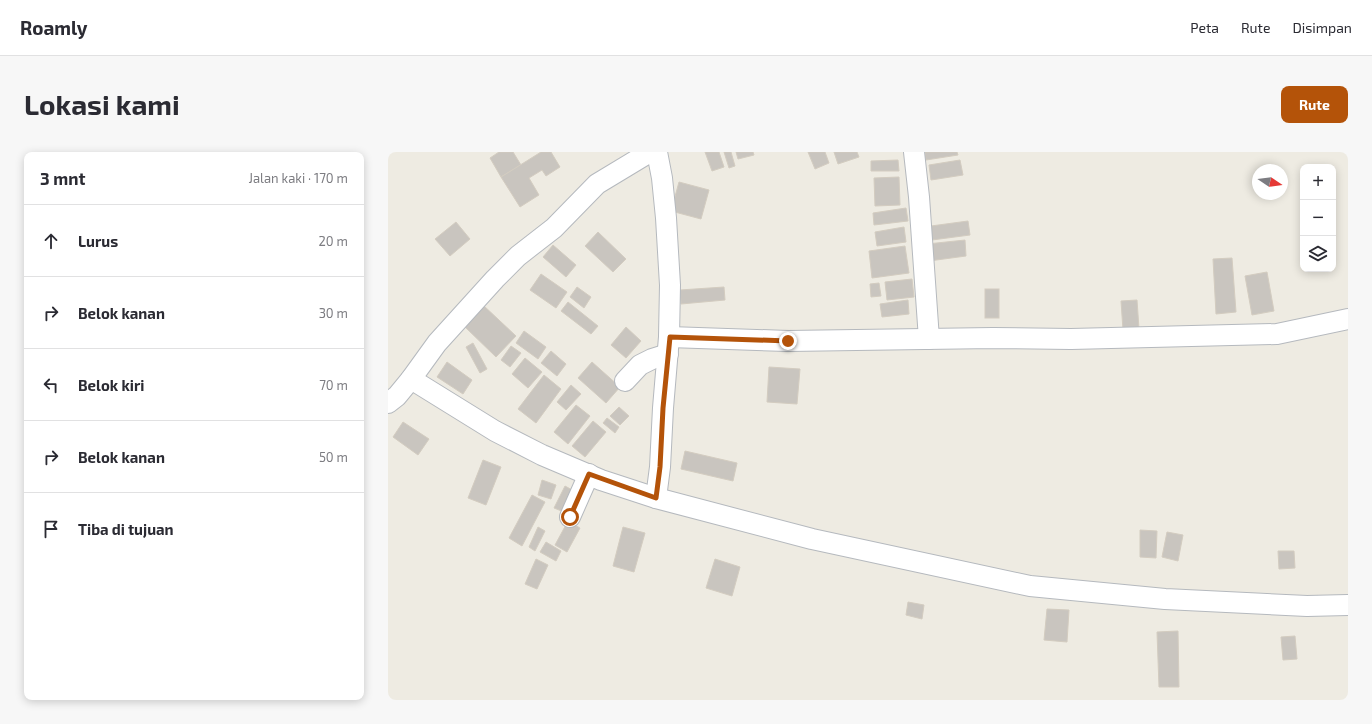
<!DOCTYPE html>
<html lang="id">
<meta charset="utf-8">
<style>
:root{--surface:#fff;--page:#f7f7f7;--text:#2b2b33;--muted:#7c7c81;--line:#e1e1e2;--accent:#b45309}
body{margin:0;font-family:"Exo 2",sans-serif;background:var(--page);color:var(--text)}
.controls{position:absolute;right:12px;top:12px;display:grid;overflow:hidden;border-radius:8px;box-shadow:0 2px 10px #0003}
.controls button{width:36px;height:36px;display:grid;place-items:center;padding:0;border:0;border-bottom:1px solid var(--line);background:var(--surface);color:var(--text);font:20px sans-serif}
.compass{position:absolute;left:864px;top:12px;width:36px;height:36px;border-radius:50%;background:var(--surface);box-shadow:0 2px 10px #0003;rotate:103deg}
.stop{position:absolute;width:12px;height:12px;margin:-9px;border:3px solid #b45309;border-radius:50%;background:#fff}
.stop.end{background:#b45309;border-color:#fff;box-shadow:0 1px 4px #0008}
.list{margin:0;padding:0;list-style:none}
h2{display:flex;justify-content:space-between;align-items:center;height:52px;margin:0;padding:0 16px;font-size:17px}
h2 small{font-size:13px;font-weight:400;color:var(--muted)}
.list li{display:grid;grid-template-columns:26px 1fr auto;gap:12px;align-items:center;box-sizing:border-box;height:72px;padding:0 16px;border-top:1px solid var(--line)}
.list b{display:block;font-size:15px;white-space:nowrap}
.list em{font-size:13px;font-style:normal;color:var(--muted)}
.icon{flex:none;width:22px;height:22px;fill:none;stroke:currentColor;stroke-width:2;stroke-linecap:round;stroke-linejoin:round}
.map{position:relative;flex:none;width:960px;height:548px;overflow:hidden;border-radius:8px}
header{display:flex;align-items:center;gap:24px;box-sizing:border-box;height:56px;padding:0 20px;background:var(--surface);border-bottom:1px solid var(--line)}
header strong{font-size:19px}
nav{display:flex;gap:22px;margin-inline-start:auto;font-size:14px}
.intro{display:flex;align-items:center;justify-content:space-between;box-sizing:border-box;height:96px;padding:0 24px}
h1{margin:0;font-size:28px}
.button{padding:10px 18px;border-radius:8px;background:var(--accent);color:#fff;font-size:14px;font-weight:700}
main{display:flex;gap:24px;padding:0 24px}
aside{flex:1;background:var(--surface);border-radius:8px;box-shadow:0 2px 10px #0003}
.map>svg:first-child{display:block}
</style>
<header>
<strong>Roamly</strong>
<nav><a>Peta</a><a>Rute</a><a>Disimpan</a></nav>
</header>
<div class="intro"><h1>Lokasi kami</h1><a class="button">Rute</a></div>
<main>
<aside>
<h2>3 mnt<small>Jalan kaki · 170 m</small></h2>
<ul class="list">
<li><svg class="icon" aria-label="ahead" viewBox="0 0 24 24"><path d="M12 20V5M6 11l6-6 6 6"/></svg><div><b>Lurus</b></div><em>20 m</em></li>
<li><svg class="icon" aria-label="right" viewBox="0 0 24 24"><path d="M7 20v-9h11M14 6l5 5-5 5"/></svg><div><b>Belok kanan</b></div><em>30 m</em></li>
<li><svg class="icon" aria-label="left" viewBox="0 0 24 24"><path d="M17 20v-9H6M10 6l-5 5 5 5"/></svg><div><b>Belok kiri</b></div><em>70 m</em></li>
<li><svg class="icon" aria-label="right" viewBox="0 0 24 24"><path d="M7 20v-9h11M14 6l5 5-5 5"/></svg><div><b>Belok kanan</b></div><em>50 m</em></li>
<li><svg class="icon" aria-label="arrive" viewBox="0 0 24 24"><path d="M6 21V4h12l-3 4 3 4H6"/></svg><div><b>Tiba di tujuan</b></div></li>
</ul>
</aside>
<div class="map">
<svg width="960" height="548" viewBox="0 0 960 548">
<rect width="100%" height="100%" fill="#eeebe2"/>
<g fill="#c9c5bf" stroke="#d3ccc0">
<path d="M111,0H125L133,13L113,25L102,6Z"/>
<path d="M153,0H163L172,15L158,24L154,18L141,26L151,43L132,55L113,25Z"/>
<path d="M317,0H331L336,15L324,19Z"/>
<path d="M336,0H343L347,14L341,16Z"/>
<path d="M348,0H365L366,3L350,7Z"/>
<path d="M420,0H437L441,11L427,17Z"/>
<path d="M446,0H469L471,5L450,12Z"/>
<path d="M537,0H569L570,3L538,8Z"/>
<path d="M510,8L511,19H483V9Z"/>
<path d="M572,8L575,23L543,28L541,13Z"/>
<path d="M511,25L512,53L487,54L486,26Z"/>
<path d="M291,30L321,38L313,67L283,59Z"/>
<path d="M518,56L520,69L486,73L485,61Z"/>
<path d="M580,69L582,83L544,88L543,74Z"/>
<path d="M68,70L82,87L62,104L47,87Z"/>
<path d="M516,75L518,90L489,94L487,80Z"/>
<path d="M210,80L238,107L225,120L197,94Z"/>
<path d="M577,88L578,104L541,109L539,92Z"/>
<path d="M165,93L188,113L178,125L155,105Z"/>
<path d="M517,94L521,121L484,126L481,99Z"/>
<path d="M844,106L848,160L828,162L825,107Z"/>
<path d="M879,120L886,159L864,163L857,124Z"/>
<path d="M153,122L179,140L168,156L142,138Z"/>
<path d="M524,127L526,145L499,148L497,130Z"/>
<path d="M491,131L493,144L483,145L482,132Z"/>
<path d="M189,135L203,145L196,156L182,145Z"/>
<path d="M336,135L337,148L293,152L292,138Z"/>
<rect x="597" y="137" width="14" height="29"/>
<path d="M520,148L521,162L494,165L492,152Z"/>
<path d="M749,148L751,177L735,178L733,149Z"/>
<path d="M180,150L210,174L203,182L173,159Z"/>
<path d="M95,153L128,184L108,205L76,174Z"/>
<path d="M238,175L253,189L238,206L223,193Z"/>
<path d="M136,179L158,195L150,207L128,191Z"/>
<path d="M85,191L99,217L92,221L78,195Z"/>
<path d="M123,194L133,201L122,215L113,208Z"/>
<path d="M163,199L178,212L169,224L153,211Z"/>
<path d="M137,206L154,220L140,236L124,222Z"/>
<path d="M59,210L84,228L75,242L49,225Z"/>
<path d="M204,210L232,235L218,251L190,226Z"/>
<path d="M381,215L412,217L409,252L379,250Z"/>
<path d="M156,223L173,237L148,271L130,257Z"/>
<path d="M183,233L193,242L178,258L169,250Z"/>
<path d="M188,253L202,264L180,292L166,280Z"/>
<path d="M231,255L241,264L232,273L222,264Z"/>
<path d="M219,266L231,275L227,281L215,271Z"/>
<path d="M205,269L218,280L197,305L184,294Z"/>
<path d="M15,270L41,287L30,303L5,285Z"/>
<path d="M297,299L349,311L345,329L293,317Z"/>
<path d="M95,308L113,315L98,353L80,346Z"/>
<path d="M154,328L168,333L163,347L150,343Z"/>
<path d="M177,334L186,339L176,360L166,356Z"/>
<path d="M144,343L157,350L134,394L121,386Z"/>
<path d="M180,369L192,376L179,400L167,393Z"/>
<path d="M150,375L157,379L147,399L141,395Z"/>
<path d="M235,375L257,381L246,420L225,414Z"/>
<path d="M752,378L769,379L768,406L752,405Z"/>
<path d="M779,380L795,383L790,409L774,405Z"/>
<path d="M158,390L173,399L168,409L152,400Z"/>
<path d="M890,399H906L907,416L891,417Z"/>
<path d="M148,407L160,413L149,437L137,432Z"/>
<path d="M327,407L352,415L344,444L318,436Z"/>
<path d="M520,450L536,453L534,467L518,463Z"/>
<path d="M659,457L681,458L679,490L656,488Z"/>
<path d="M790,479L791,535H771L769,480Z"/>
<path d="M907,484L909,507L895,508L893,485Z"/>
</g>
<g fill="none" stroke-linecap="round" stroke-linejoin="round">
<g stroke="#b5b9be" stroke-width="22">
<g id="minor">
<path d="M526,0L531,45L541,187"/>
<path d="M281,185L400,189L605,186L683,187L889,182L960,167"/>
<path d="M23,227L107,279L154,303L213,328L268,346L424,387L642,434L777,447L919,454L960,453"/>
<path d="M237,229L252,213L264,207L280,202"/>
<path d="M0,251L9,244L23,227L49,191L107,127L130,104L166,76L209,32L262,0"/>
<path d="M268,346L272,315L275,256L281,185L282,133L278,66L274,26L269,0"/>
<path d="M182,365L201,322"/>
</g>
</g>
<use href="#minor" stroke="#fff" stroke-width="20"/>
</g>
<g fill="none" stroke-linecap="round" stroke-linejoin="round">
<path stroke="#b45309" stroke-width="5" d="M182,365L201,322L268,346L272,315L275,256L282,185L400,189"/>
</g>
</svg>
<div class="controls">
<button>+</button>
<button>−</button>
<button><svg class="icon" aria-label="layers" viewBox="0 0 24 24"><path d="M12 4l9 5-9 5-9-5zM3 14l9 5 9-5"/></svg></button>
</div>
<svg class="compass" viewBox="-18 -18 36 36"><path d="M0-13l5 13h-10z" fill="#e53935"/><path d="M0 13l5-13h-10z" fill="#7c7c81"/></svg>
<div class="stop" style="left:182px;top:365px"></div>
<div class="stop end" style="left:400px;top:189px"></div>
</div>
</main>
